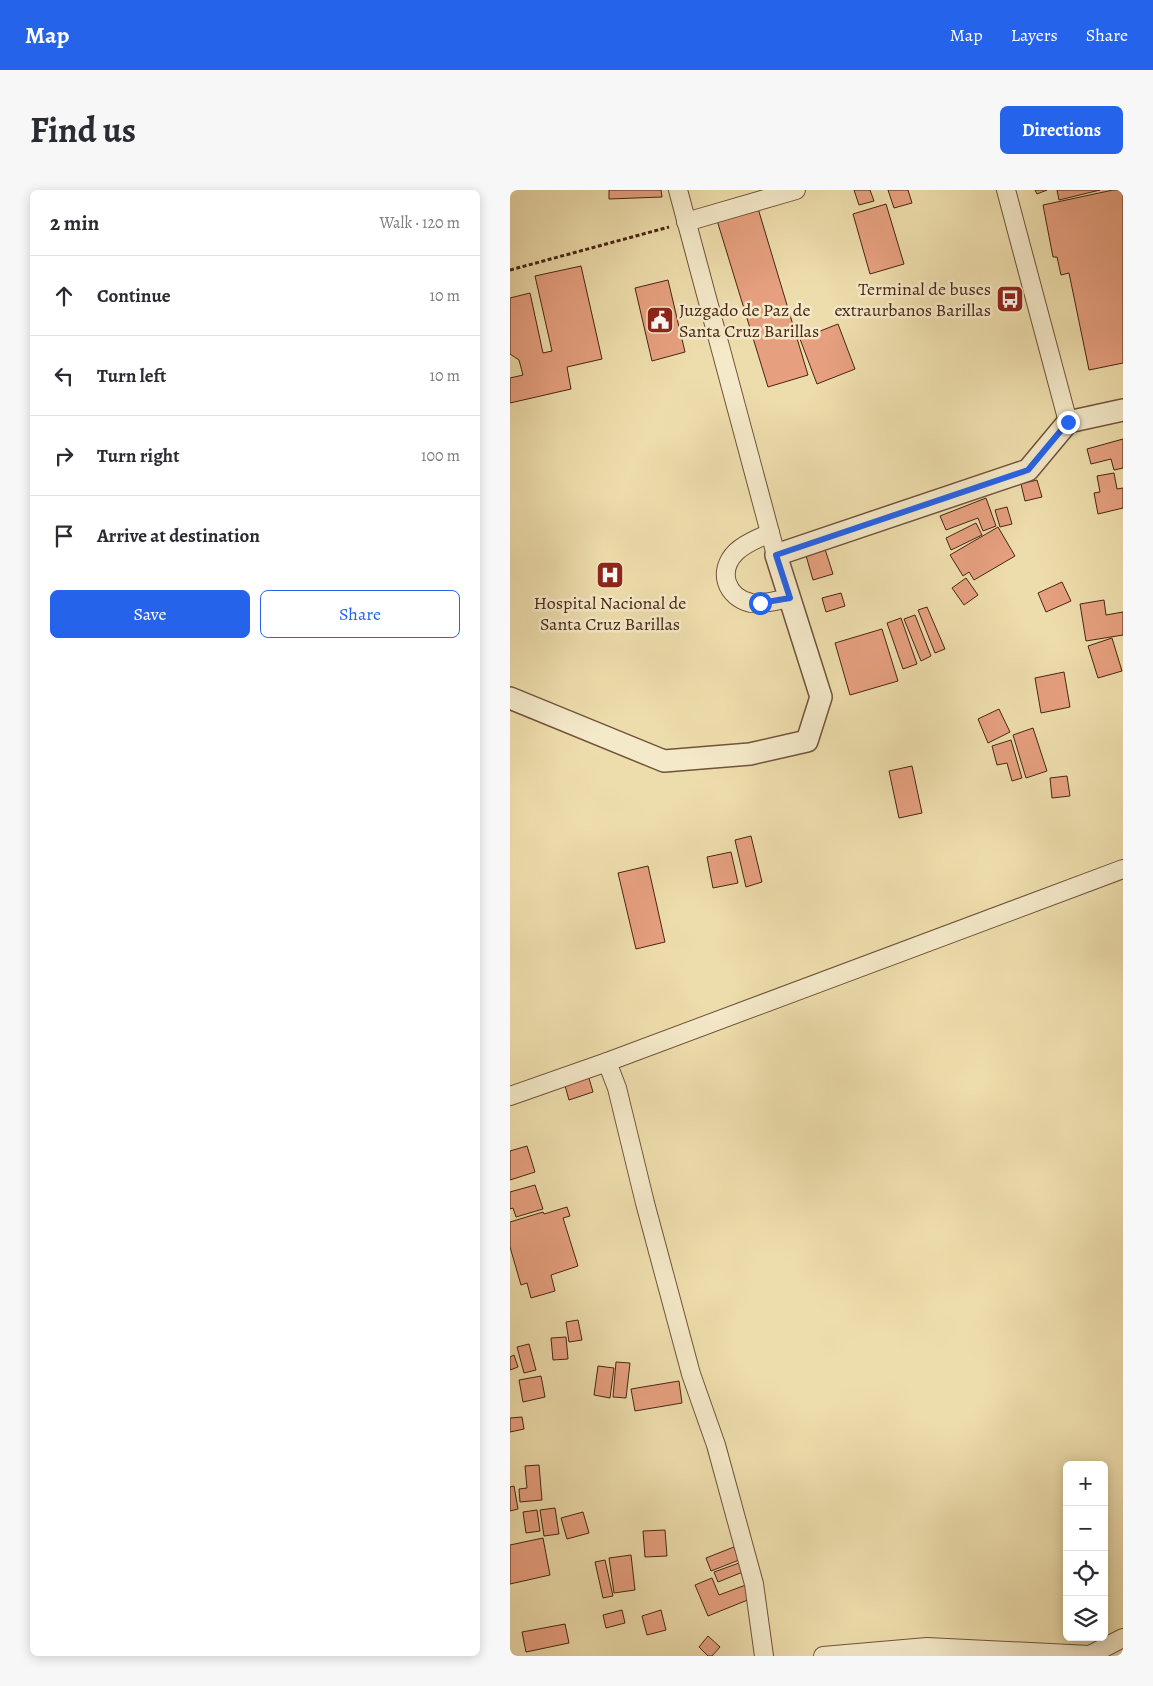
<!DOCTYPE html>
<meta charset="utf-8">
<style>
:root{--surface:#fff;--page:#f7f7f7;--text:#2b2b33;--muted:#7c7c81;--line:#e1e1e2;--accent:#2563eb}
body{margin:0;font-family:Alegreya,serif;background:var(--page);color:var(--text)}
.controls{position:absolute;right:15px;bottom:15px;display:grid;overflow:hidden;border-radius:8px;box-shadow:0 2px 12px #0003}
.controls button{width:45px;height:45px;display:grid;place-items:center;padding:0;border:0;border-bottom:1px solid var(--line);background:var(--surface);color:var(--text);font:25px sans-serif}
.stop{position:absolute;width:15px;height:15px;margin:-11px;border:4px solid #2563eb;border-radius:50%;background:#fff}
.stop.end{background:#2563eb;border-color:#fff;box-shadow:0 1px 5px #0008}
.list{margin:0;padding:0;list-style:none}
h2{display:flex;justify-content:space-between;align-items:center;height:65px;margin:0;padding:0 20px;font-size:21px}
h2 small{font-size:16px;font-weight:400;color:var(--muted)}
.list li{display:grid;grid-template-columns:32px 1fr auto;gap:15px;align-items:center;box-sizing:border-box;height:80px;padding:0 20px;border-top:1px solid var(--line)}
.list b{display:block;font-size:19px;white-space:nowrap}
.list em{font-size:16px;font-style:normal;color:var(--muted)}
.actions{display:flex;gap:10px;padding:15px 20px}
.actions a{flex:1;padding:11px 0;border:1px solid var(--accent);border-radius:8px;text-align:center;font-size:18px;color:var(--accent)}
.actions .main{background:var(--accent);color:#fff}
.icon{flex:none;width:28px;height:28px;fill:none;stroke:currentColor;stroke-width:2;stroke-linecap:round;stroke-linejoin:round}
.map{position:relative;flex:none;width:613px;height:1466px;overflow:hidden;border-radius:8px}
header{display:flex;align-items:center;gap:30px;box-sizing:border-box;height:70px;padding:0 25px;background:var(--accent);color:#fff}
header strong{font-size:24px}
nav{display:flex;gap:28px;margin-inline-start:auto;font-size:18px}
.intro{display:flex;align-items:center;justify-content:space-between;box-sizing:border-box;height:120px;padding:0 30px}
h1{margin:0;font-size:35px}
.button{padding:12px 22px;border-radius:8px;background:var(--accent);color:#fff;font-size:18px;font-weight:700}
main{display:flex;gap:30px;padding:0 30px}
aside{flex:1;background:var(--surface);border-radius:8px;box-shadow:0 2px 12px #0003}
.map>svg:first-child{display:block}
</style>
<header>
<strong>Map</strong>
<nav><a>Map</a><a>Layers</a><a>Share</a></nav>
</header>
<div class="intro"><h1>Find us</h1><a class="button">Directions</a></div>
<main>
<aside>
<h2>2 min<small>Walk · 120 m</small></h2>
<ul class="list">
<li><svg class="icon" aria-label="ahead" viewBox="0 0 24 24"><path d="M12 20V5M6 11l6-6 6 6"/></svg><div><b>Continue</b></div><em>10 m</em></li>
<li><svg class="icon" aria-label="left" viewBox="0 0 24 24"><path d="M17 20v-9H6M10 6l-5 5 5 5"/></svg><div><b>Turn left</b></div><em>10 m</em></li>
<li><svg class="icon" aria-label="right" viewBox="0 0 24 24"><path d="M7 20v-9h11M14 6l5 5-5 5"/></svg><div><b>Turn right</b></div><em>100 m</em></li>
<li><svg class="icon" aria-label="arrive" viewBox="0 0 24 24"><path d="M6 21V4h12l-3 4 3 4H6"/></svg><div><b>Arrive at destination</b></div></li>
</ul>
<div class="actions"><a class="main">Save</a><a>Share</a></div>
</aside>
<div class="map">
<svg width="613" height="1466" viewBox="0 0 613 1466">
<rect width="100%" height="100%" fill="#eeddac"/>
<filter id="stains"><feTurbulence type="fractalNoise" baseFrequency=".004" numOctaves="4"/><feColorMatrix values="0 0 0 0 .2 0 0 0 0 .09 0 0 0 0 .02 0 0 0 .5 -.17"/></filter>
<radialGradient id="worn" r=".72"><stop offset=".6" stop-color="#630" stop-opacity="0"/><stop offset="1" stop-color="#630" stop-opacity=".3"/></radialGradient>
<g fill="#e6a07f" stroke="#472514">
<path d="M99,0H151L152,7L99,9Z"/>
<path d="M344,0H360L364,11L349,15Z"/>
<path d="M378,0H398L402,13L384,18Z"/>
<path d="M525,0H537L527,4Z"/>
<path d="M547,0H590L549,10Z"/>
<path d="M603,0H613V173L579,180L559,83L551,85L547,67H543L533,15Z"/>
<path d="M376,14L394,74L360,84L343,24Z"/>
<path d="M247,15L298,185L258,197L206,27Z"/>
<path d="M71,76L92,169L57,177L61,199L0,213V188L13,185L9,170L0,164V108L20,103L33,163L42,161L25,86Z"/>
<path d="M158,90L175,162L142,171L125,98Z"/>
<path d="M328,134L345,179L307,194L290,149Z"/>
<path d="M613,249V278L604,280L601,269L581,274L577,259Z"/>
<path d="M604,283L607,299L613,298V318L588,324L584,303L590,302L587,286Z"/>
<path d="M527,290L532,307L515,311L511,294Z"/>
<path d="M476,308L486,336L473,341L468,328L436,340L430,326Z"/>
<path d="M497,317L502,334L490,337L485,320Z"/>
<path d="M466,333L472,345L441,360L436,348Z"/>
<path d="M488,337L505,366L464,390L459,382L453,386L440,365Z"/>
<path d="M314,356L323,384L303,390L295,362Z"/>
<path d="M456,388L468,405L454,415L442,398Z"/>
<path d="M552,392L561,411L536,422L528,403Z"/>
<path d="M331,403L335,416L316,422L312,408Z"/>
<path d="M594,410L596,425L613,422V445L576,451L570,414Z"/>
<path d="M417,417L435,459L425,463L408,420Z"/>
<path d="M405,425L421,466L411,471L394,429Z"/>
<path d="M391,428L407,474L393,479L377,433Z"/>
<path d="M372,439L388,491L340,505L325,453Z"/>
<path d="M602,448L612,481L588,488L578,456Z"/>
<path d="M554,482L560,517L531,523L525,488Z"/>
<path d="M489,519L500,542L478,553L468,529Z"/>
<path d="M523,538L537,581L516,588L503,545Z"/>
<path d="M501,550L512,588L502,591L497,573L487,575L482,556Z"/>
<path d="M402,576L412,623L389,628L379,581Z"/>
<path d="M557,586L560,606L542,608L540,588Z"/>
<path d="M241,646L252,692L236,697L225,650Z"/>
<path d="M221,662L228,693L203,698L197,667Z"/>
<path d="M138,676L155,752L126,759L108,683Z"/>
<path d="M78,885L83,902L59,910L54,892Z"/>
<path d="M17,956L25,982L0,990V961Z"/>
<path d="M25,995L33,1019L6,1027L3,1018L0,1019V1002Z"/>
<path d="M57,1017L60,1026L53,1028L68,1076L41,1085L45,1101L21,1108L17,1093L11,1095L0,1057V1032L33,1022L34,1024Z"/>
<path d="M68,1130L72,1150L59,1152L56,1132Z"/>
<path d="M56,1147L58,1169L43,1170L41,1148Z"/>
<path d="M19,1154L26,1180L14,1183L7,1157Z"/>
<path d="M4,1165L8,1177L0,1180V1167Z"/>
<path d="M106,1172L120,1173L116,1208L103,1207Z"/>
<path d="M88,1176L104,1178L100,1208L84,1205Z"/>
<path d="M31,1186L35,1207L13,1212L9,1190Z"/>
<path d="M169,1191L172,1213L125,1221L121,1199Z"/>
<path d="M12,1227L14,1239L0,1242V1228Z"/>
<path d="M29,1275L32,1310L10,1312L9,1299L17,1298L15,1276Z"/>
<path d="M4,1296L8,1319L0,1321V1297Z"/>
<path d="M45,1318L49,1344L34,1346L30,1320Z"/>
<path d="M27,1320L30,1341L16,1343L13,1322Z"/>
<path d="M73,1322L79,1343L57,1349L51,1328Z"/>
<path d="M155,1340L157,1366L135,1367L133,1341Z"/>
<path d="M33,1348L40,1385L0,1394V1355Z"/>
<path d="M224,1357L229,1370L201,1381L196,1368Z"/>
<path d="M121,1365L125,1400L104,1403L99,1368Z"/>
<path d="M95,1370L103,1406L93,1408L85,1372Z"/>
<path d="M229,1373L233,1382L208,1392L204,1382Z"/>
<path d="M202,1388L209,1405L241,1393L245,1407L198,1426L185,1395Z"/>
<path d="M112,1420L115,1433L96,1438L93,1425Z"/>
<path d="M151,1420L156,1440L137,1445L132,1426Z"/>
<path d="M55,1434L59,1453L16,1462L12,1442Z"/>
<path d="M198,1446L210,1457L202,1466H198L189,1457Z"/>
</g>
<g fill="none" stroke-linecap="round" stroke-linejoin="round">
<g stroke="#71533a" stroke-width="20">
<g id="minor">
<path d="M168,0L266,365"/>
<path d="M496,0L558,232"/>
<path d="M176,32L286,0"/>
<path d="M260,343C249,348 235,353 226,362C207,381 216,407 241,413C253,415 268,410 280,408"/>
<path d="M97,872L107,898L135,1013L181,1184L206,1255L244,1394L254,1466"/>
<path d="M0,906L97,872L613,679"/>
<path d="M313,1466L417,1457L580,1465L613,1448"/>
</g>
</g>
<g stroke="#71533a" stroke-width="24">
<path id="tertiary" d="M0,508L154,571L240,564L297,551L311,507L266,365L518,280L558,232L613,220"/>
</g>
<path stroke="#472514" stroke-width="3" stroke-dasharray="4 2.5" stroke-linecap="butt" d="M0,80L159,37"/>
<use href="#minor" stroke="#f4e9c9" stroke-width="18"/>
<use href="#tertiary" stroke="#f4e9c9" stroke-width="21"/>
</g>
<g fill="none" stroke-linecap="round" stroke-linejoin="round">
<path stroke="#2563eb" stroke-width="6" d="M250,413L280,408L266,365L518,280L558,232"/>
</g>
<defs>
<g id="bus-square" transform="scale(1.4375)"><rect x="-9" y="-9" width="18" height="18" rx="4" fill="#8f2418" stroke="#f4e9c9"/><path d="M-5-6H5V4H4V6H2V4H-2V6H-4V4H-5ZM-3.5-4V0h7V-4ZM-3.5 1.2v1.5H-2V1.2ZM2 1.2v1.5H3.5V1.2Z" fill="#fff"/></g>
<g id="civic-square" transform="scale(1.4375)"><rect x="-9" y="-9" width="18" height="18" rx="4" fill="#8f2418" stroke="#f4e9c9"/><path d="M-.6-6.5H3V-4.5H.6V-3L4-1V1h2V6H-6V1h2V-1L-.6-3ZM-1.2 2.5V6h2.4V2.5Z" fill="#fff"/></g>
<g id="hospital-square" transform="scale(1.4375)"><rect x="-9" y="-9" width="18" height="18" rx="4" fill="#8f2418" stroke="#f4e9c9"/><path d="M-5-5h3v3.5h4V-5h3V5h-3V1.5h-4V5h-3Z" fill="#fff"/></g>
</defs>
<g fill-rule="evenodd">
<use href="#bus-square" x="500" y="109"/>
<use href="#civic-square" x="150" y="130"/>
<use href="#hospital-square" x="100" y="385"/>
</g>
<g text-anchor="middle" stroke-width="5" stroke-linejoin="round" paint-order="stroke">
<g font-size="18" fill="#472514" stroke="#f4e9c9" text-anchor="end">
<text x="481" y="105">Terminal de buses<tspan x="481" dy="21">extraurbanos Barillas</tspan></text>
<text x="169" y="126" text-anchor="start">Juzgado de Paz de<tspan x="169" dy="21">Santa Cruz Barillas</tspan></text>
<text x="100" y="419" text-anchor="middle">Hospital Nacional de<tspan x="100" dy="21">Santa Cruz Barillas</tspan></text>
</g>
</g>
<rect width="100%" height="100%" filter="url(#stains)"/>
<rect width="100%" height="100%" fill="url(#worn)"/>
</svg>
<div class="controls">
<button>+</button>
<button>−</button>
<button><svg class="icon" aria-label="locate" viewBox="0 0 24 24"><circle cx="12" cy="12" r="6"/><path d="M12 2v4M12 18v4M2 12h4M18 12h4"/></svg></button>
<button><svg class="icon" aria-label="layers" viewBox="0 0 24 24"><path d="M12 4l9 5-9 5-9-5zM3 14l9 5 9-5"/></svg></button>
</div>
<div class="stop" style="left:250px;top:413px"></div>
<div class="stop end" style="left:558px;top:232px"></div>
</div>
</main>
